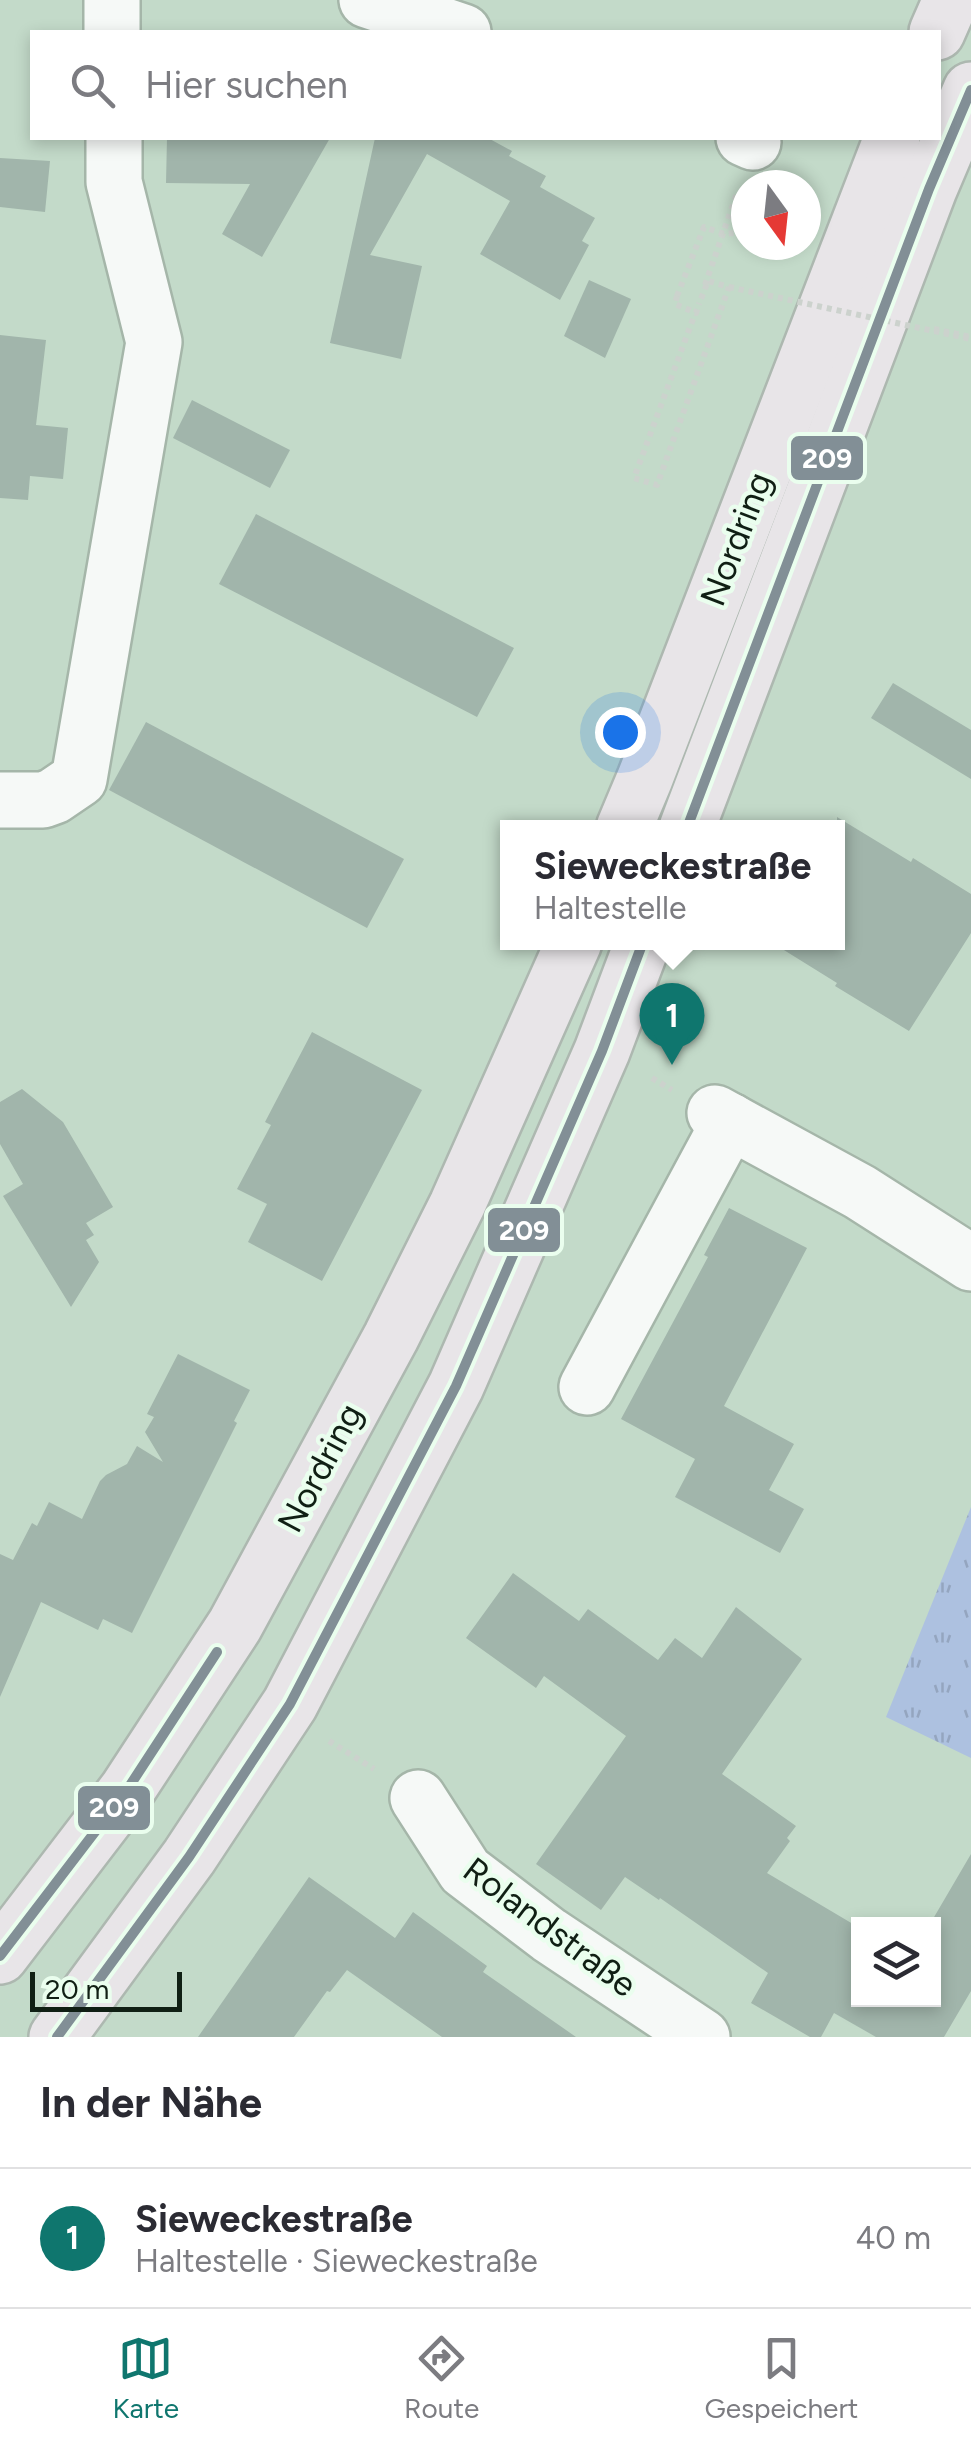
<!DOCTYPE html>
<html lang="de">
<meta charset="utf-8">
<style>
:root{--surface:#fff;--page:#f7f7f7;--text:#2b2b33;--muted:#7c7c81;--line:#e1e1e2;--accent:#0f766e}
body{margin:0;font-family:Figtree,sans-serif;background:var(--page);color:var(--text)}
.controls{position:absolute;right:30px;bottom:30px;display:grid;overflow:hidden;border-radius:0px;box-shadow:0 5px 15px #0003}
.controls button{width:90px;height:90px;display:grid;place-items:center;padding:0;border:0;border-bottom:2px solid var(--line);background:var(--surface);color:var(--text);font:50px sans-serif}
.compass{position:absolute;left:731px;top:170px;width:90px;height:90px;border-radius:50%;background:var(--surface);box-shadow:0 5px 15px #0003;rotate:165deg}
.scale{position:absolute;left:30px;bottom:25px;width:152px;box-sizing:border-box;padding-left:10px;border:5px solid #101f14;border-top:0;font-size:28px;line-height:35px;white-space:nowrap;color:#101f14;-webkit-text-stroke:8px #eafeee;paint-order:stroke}
.you{position:absolute;left:620px;top:732px;width:35px;height:35px;margin:-25px;border:8px solid #fff;border-radius:50%;background:#1a73e8;box-shadow:0 0 0 15px #1a73e833}
.badge{display:grid;place-items:center;width:65px;height:65px;border-radius:50%;background:var(--accent);color:#fff;font-size:32px;font-weight:700}
.pin{position:absolute;translate:-50% -82px;filter:drop-shadow(0 2px 5px #0008)}
.pin::after{content:'';position:absolute;top:52px;width:35px;height:30px;background:inherit;clip-path:polygon(0 0,100% 0,50% 100%)}
.popup{position:absolute;left:500px;top:820px;width:345px;height:130px;box-sizing:border-box;display:grid;place-content:center;border-radius:0px;background:var(--surface);filter:drop-shadow(0 2px 8px #0005);font-size:32px;white-space:nowrap;color:var(--muted)}
.popup b{font-size:38px;color:var(--text)}
.popup::after{content:'';position:absolute;left:50%;top:100%;margin-left:-20px;border:20px solid transparent;border-top-color:var(--surface)}
.list{margin:0;padding:0;list-style:none}
h2{display:flex;justify-content:space-between;align-items:center;height:130px;margin:0;padding:0 40px;font-size:42px}
h2 small{font-size:32px;font-weight:400;color:var(--muted)}
.list li{display:grid;grid-template-columns:65px 1fr auto;gap:30px;align-items:center;box-sizing:border-box;height:140px;padding:0 40px;border-top:2px solid var(--line)}
.list b{display:block;font-size:38px;white-space:nowrap}
.list p{margin:0;font-size:32px;white-space:nowrap;color:var(--muted)}
.list em{font-size:32px;font-style:normal;color:var(--muted)}
.icon{flex:none;width:55px;height:55px;fill:none;stroke:currentColor;stroke-width:2;stroke-linecap:round;stroke-linejoin:round}
.map{position:relative;flex:none;width:971px;height:2037px;overflow:hidden}
.search{position:absolute;background:var(--surface);box-shadow:0 5px 15px #0003;left:30px;right:30px;top:30px;height:110px;display:flex;align-items:center;gap:25px;box-sizing:border-box;padding:0 35px;border-radius:0px;color:var(--muted);font-size:38px}
.sheet{height:270px;background:var(--surface)}
nav{display:flex;justify-content:space-around;align-items:center;box-sizing:border-box;height:140px;border-top:2px solid var(--line);background:var(--surface);font-size:28px;color:var(--muted)}
nav a{display:grid;justify-items:center;gap:5px}
nav .on{color:var(--accent)}
.map>svg:first-child{display:block}
</style>
<div class="map">
<svg width="971" height="2037" viewBox="0 0 971 2037">
<defs>
<pattern id="grass-tufts" width="24" height="20" patternUnits="userSpaceOnUse" patternTransform="scale(2.5)"><rect width="24" height="20" fill="#adc1e0"/><path d="M3 7l-1-3M5 7V3M7 7l1-3M15 17l-1-3M17 17v-4M19 17l1-3" fill="none" stroke="#94a5bf"/></pattern>
</defs>
<rect width="100%" height="100%" fill="#c3dac9"/>
<path fill="url(#grass-tufts)" d="M971,1507V1758L886,1717Z"/>
<g fill="#a1b5ab">
<path d="M167,138H330L262,257L222,234L250,184L166,183Z"/>
<path d="M375,138H488L512,151L509,156L546,176L540,187L595,218L582,241L589,245L560,300L480,254L510,201L427,154L370,255L422,266L401,359L330,343Z"/>
<path d="M0,158L50,161L45,212L0,207Z"/>
<path d="M589,280L631,299L605,358L564,336Z"/>
<path d="M0,335L46,340L36,425L68,428L63,479L30,476L28,500L0,498Z"/>
<path d="M192,400L290,450L270,488L173,438Z"/>
<path d="M256,514L514,648L477,717L219,584Z"/>
<path d="M893,683L971,730V779L871,718Z"/>
<path d="M146,722L404,859L367,928L109,790Z"/>
<path d="M837,817L911,862L913,858L971,894V933L909,1031L835,986L837,983L771,942H837Z"/>
<path d="M312,1032L422,1090L322,1281L248,1242L267,1204L237,1189L271,1125L265,1122Z"/>
<path d="M22,1089L63,1122L113,1207L86,1223L94,1235L86,1240L99,1262L71,1307L3,1196L23,1184L0,1144V1102Z"/>
<path d="M729,1208L807,1248L724,1406L794,1444L769,1490L804,1509L780,1553L675,1497L695,1459L621,1419L708,1257L704,1255Z"/>
<path d="M178,1354L250,1390L234,1421L237,1423L132,1633L103,1619L98,1630L41,1602L0,1697V1554L13,1560L32,1523L37,1526L49,1502L82,1519L100,1481L106,1475L127,1464L137,1446L163,1462L145,1432L154,1417L147,1414Z"/>
<path d="M513,1573L579,1621L588,1609L658,1660L675,1638L702,1658L736,1607L802,1659L722,1774L796,1826L787,1838L790,1841L767,1873L858,1927V2000H934V1924H930L971,1854V1991L944,2037H876L834,2013L821,2037H810L751,2003L768,1973L660,1898L659,1900L625,1877L601,1910L536,1864L626,1736L544,1676L536,1688L466,1638Z"/>
<path d="M309,1877L395,1938L413,1912L487,1966L483,1972L576,2037H442L347,1970L330,1992L327,1991L294,2037H198Z"/>
</g>
<g fill="none" stroke-linecap="round" stroke-linejoin="round">
<g stroke="#a5b6a9" stroke-width="60">
<g id="minor">
<path d="M112,0V32"/>
<path d="M367,0L463,32"/>
<path d="M744,138L753,142"/>
<path d="M0,800H43L54,796L79,779L154,342L114,182V138"/>
<path d="M715,1113L860,1192L971,1263"/>
<path d="M587,1387L730,1121"/>
<path d="M418,1798L465,1871L549,1935L702,2037"/>
</g>
</g>
<g stroke="#adb8b0" stroke-width="60">
<g id="major">
<path d="M937,32L951,0"/>
<path d="M624,828L645,778L892,138"/>
<path d="M687,828L929,189L971,90"/>
<path d="M0,1956L127,1790L235,1625L391,1337L457,1205L574,942"/>
<path d="M57,2037L189,1857L290,1704L456,1386L602,1051L643,942"/>
</g>
</g>
<g stroke="#ccd2cd" stroke-width="6" stroke-dasharray="5 5" stroke-linecap="butt">
<path d="M705,285L737,193"/>
<path d="M677,296L704,227L724,234L746,232"/>
<path d="M693,319L634,478L657,485L729,287L708,281L699,304"/>
<path d="M934,329L971,337"/>
<path d="M652,1078L672,1090"/>
<path d="M329,1741L374,1769"/>
</g>
<use href="#minor" stroke="#f6f9f7" stroke-width="55"/>
<use href="#major" stroke="#e8e5e8" stroke-width="55"/>
<g stroke="#ccd2cd" stroke-width="6" stroke-dasharray="5 5" stroke-linecap="butt">
<path d="M729,287L971,339"/>
<path d="M677,296L675,304L696,313L699,304"/>
</g>
<g stroke="#eafeee" stroke-width="18">
<g id="bus-1">
<path d="M687,828L929,189L971,90"/>
<path d="M0,1956L127,1790L217,1652"/>
<path d="M57,2037L189,1857L290,1704L456,1386L602,1051L643,942"/>
</g>
</g>
<use href="#bus-1" stroke="#828f96" stroke-width="10"/>
</g>
<g text-anchor="middle" stroke-width="9" stroke-linejoin="round" paint-order="stroke">
<g font-size="35" fill="#101f14" stroke="#eafeee">
<text transform="translate(736 539) rotate(-69)" y="12">Nordring</text>
<text transform="translate(320 1468) rotate(-62)" y="12">Nordring</text>
<text transform="translate(550 1927) rotate(37)" y="12">Rolandstraße</text>
</g>
</g>
<g stroke="#eafeee" stroke-width="4">
<rect x="789" y="434" width="76" height="48" rx="10" fill="#828f96"/>
<rect x="486" y="1206" width="76" height="48" rx="10" fill="#828f96"/>
<rect x="76" y="1784" width="76" height="48" rx="10" fill="#828f96"/>
</g>
<g font-size="28" text-anchor="middle" font-weight="bold" fill="#fff">
<text x="827" y="468">209</text>
<text x="524" y="1240">209</text>
<text x="114" y="1817">209</text>
</g>
</svg>
<div class="controls">
<button><svg class="icon" aria-label="layers" viewBox="0 0 24 24"><path d="M12 4l9 5-9 5-9-5zM3 14l9 5 9-5"/></svg></button>
</div>
<svg class="compass" viewBox="-18 -18 36 36"><path d="M0-13l5 13h-10z" fill="#e53935"/><path d="M0 13l5-13h-10z" fill="#7c7c81"/></svg>
<div class="scale">20 m</div>
<div class="you"></div>
<div class="pin badge" style="left:672px;top:1065px">1</div>
<div class="popup"><b>Sieweckestraße</b>Haltestelle</div>
<div class="search"><svg class="icon" aria-label="search" viewBox="0 0 24 24"><circle cx="10" cy="10" r="6"/><path d="M15 15l6 6"/></svg>Hier suchen</div>
</div>
<section class="sheet">
<h2>In der Nähe<small></small></h2>
<ul class="list">
<li><span class="badge">1</span><div><b>Sieweckestraße</b><p>Haltestelle · Sieweckestraße</p></div><em>40 m</em></li>
</ul>
</section>
<nav>
<a class="on"><svg class="icon" aria-label="map" viewBox="0 0 24 24"><path d="M3 6l6-2 6 2 6-2v14l-6 2-6-2-6 2zM9 4v14M15 6v14"/></svg>Karte</a>
<a><svg class="icon" aria-label="directions" viewBox="0 0 24 24"><path d="M12 3l9 9-9 9-9-9zM9 14v-3h6M13 9l2 2-2 2"/></svg>Route</a>
<a><svg class="icon" aria-label="saved" viewBox="0 0 24 24"><path d="M7 4h10v16l-5-4-5 4z"/></svg>Gespeichert</a>
</nav>
